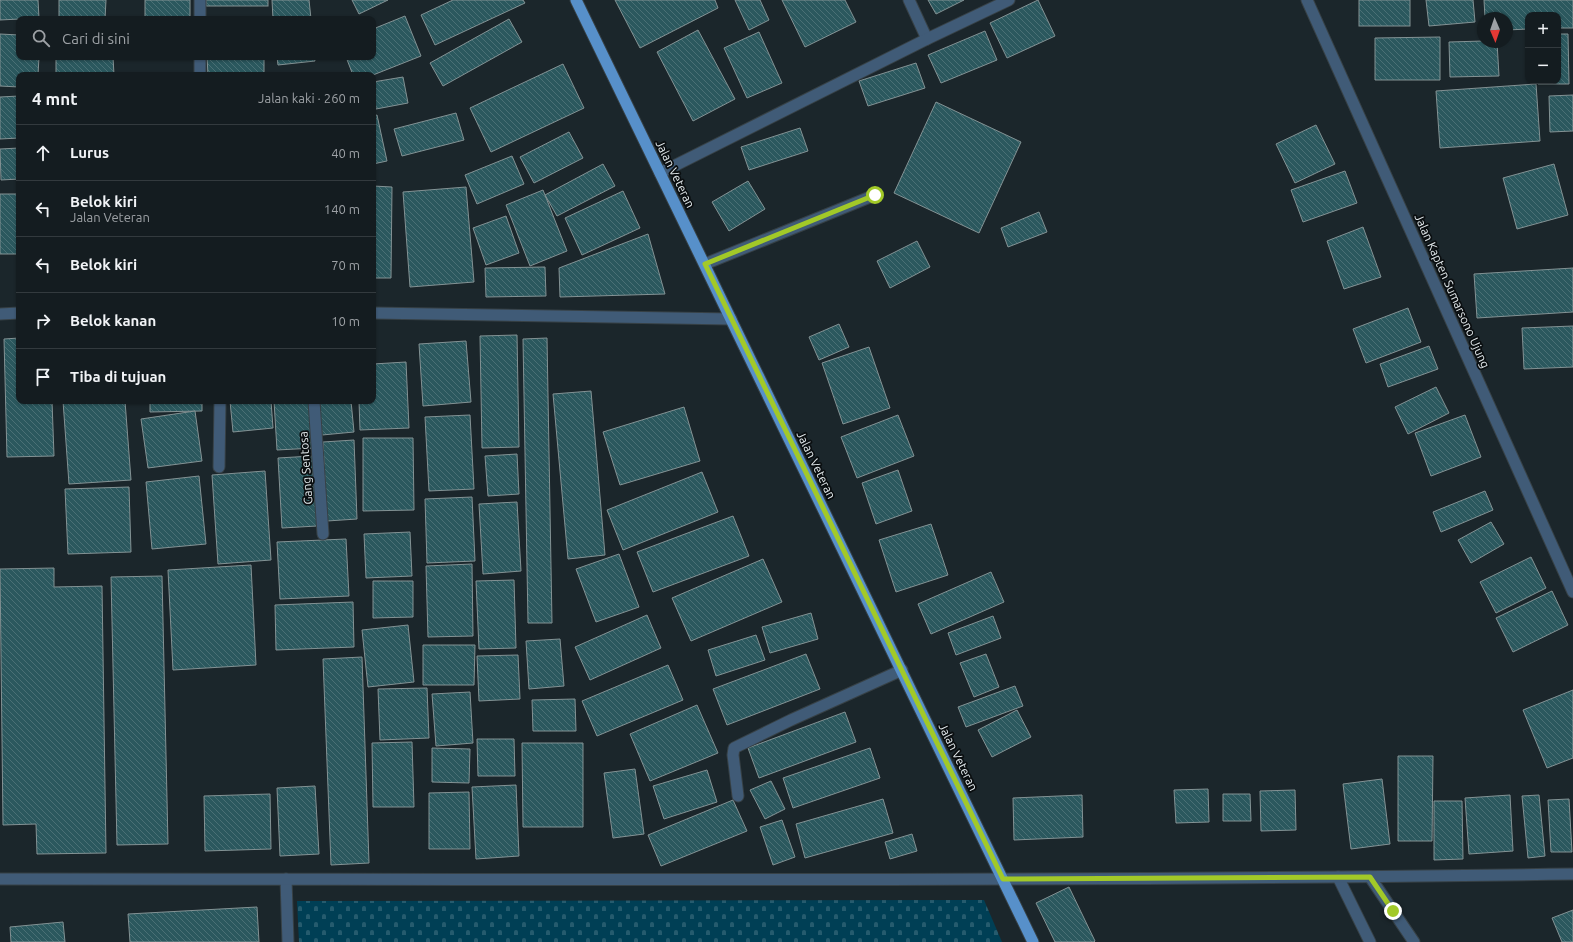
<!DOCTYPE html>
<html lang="id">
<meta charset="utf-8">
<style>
:root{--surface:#141c20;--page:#1d2529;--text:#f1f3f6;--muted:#9da1a5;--line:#333a3e}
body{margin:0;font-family:Ubuntu,sans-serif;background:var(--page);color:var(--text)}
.controls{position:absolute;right:12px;top:12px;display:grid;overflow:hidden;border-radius:8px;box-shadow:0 1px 3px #0004}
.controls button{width:36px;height:36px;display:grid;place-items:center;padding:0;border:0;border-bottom:1px solid var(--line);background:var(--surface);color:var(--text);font:20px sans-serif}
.compass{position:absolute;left:1477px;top:12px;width:36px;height:36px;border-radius:50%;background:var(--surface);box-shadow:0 1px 3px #0004;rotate:178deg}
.stop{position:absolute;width:12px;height:12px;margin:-9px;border:3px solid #a2c928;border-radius:50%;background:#fff}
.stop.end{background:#a2c928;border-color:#fff;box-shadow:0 1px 4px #0008}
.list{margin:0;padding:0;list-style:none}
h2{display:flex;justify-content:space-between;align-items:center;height:52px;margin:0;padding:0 16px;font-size:17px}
h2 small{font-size:13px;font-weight:400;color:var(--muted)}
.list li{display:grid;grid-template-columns:26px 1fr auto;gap:12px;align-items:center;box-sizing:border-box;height:56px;padding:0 16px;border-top:1px solid var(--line)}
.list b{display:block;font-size:15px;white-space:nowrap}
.list p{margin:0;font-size:13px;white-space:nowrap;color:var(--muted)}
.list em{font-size:13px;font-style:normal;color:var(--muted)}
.icon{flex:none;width:22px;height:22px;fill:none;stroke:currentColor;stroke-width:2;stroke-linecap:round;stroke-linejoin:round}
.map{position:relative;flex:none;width:1573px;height:942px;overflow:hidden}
.search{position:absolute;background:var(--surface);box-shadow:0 1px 3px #0004;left:16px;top:16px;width:360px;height:44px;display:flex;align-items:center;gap:10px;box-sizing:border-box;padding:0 14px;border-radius:8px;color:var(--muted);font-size:15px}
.panel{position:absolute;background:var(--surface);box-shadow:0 1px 3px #0004;left:16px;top:72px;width:360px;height:332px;border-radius:8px}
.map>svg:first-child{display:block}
</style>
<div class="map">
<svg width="1573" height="942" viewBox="0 0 1573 942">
<defs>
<pattern id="cemetery-stones" width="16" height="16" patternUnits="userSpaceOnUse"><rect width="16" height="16" fill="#003f55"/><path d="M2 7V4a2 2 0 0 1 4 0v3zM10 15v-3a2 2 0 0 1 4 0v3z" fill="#255b6e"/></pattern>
<pattern id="building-back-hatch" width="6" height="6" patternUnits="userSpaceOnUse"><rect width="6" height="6" fill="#2b585e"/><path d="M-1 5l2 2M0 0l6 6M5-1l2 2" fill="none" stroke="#4a7075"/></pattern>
</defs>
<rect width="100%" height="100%" fill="#1b262b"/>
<path fill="url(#cemetery-stones)" d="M984,900L1002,942H299L297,901Z"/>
<g fill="url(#building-back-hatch)" stroke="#839294">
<path d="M0,0H38L39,18L0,20Z"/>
<path d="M59,0H106L105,19H59Z"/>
<rect x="145" y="0" width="45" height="19"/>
<rect x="206" y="0" width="62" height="6"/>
<path d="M272,0H309L311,19H273Z"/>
<path d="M352,0H388L359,14Z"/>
<path d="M453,0H523L525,3L435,45L421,15Z"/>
<path d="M615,0H715L718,8L640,48Z"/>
<path d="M735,0H760L769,20L749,30Z"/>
<path d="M782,0H845L856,22L805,47Z"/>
<path d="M928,0H964L936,14Z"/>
<path d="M1038,0L1055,36L1007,58L990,23Z"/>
<rect x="1359" y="0" width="51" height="26"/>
<path d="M1426,0H1473L1475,22L1429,26Z"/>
<path d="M1484,0H1573V28H1558V15H1528V29L1507,30V18H1485Z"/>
<path d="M405,16L421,56L373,75H353L346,57H373V29Z"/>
<path d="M509,19L522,42L443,86L430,63Z"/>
<path d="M698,30L735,99L693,121L657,52Z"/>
<path d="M985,31L997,60L941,83L928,55Z"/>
<path d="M759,32L782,83L747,98L724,48Z"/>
<path d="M0,34L19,35V57H39L38,75H19V87L0,86Z"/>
<path d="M1558,34H1568L1569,84H1538V81H1558Z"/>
<path d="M1440,37V80H1375V38Z"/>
<path d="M1483,41L1497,42L1499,76L1450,77L1449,42Z"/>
<path d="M56,57H113L114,75H56Z"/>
<path d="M207,57H264V75H208Z"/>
<path d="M277,57H314L315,61L278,65Z"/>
<path d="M916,63L925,88L868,106L859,81Z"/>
<path d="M563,64L584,108L491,152L470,108Z"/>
<path d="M403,77L408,103L376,109L373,82Z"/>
<path d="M1536,84L1540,141L1440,148L1436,91Z"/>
<path d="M1573,95V131L1550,132L1549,96Z"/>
<path d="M19,96V138L0,139V97Z"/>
<path d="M936,102L1021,142L979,233L894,193Z"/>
<path d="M456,113L464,140L402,156L394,129Z"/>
<path d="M377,115L387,161L373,164V116Z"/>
<path d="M1316,125L1335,164L1295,183L1276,144Z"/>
<path d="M800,128L808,151L749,170L741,147Z"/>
<path d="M569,132L583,158L534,183L520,157Z"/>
<path d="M19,148V179L1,180L0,149Z"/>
<path d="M512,156L524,184L477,204L465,175Z"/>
<path d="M603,164L615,186L557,216L545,195Z"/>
<path d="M1554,164L1568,215L1517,229L1503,178Z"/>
<path d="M1345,171L1357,203L1303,222L1291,190Z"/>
<path d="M748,181L765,209L729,231L712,202Z"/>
<path d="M373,186L392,187L391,278H373Z"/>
<path d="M466,187L474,282L410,287L403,192Z"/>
<path d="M543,190L567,251L530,266L506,205Z"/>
<path d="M623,191L640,228L582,255L565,218Z"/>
<rect x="0" y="194" width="19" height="60"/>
<path d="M1039,212L1047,232L1008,247L1001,228Z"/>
<path d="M506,216L519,253L486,265L473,228Z"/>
<path d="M1363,227L1381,277L1344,289L1327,241Z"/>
<path d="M648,234L665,294L560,297L559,268Z"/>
<path d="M917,241L930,267L890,288L877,261Z"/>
<path d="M545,267L546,296L486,297L485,268Z"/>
<path d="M1573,268V312L1477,318L1474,274Z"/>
<path d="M1408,308L1421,342L1366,363L1353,329Z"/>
<path d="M839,324L849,347L819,360L809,337Z"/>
<path d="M1573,326V367L1524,369L1522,328Z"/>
<path d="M517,335L519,447L482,448L480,336Z"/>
<path d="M19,338V401H52L54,456L7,457L4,339Z"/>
<path d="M547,338L552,623H528L523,339Z"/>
<path d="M466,341L471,402L423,406L419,344Z"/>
<path d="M1429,346L1438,369L1388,387L1380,364Z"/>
<path d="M869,347L890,408L843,424L822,363Z"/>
<path d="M406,362L409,428L360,430L359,401H373V364Z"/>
<path d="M1436,387L1449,413L1408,434L1395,407Z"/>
<path d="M591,391L605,555L568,559L553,394Z"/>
<path d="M63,401H125L131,480L69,484Z"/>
<path d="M150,401H202V411L150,412Z"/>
<path d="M230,401H271L273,428L233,432Z"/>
<path d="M274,401H311L314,448L277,450Z"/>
<path d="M319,401H351L354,432L322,435Z"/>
<path d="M684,407L700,461L620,485L603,432Z"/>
<path d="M195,411L202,461L148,468L141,419Z"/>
<path d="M470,415L474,489L429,491L425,417Z"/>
<path d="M898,415L914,456L857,478L841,437Z"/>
<path d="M1465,415L1481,457L1431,476L1415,433Z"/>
<path d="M363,438H413L414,510L363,511Z"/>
<path d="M354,440L357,519L327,521L323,442Z"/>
<path d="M517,454L519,494L488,496L485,456Z"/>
<path d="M312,456L317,526L282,528L278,458Z"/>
<path d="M898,470L912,511L876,524L862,483Z"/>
<path d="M265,471L271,560L218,564L212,475Z"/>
<path d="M702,472L718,512L623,550L607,510Z"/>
<path d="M199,476L206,544L152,549L146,482Z"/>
<path d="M129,487L131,552L68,554L65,489Z"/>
<path d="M1485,491L1493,510L1441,532L1433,512Z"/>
<path d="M472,497L475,561L427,563L425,499Z"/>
<path d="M517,502L521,571L483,574L479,504Z"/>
<path d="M733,516L749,556L653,592L637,552Z"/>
<path d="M1491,522L1504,544L1471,563L1458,540Z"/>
<path d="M931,524L948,575L896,592L879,540Z"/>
<path d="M410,532L412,576L366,578L364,534Z"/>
<path d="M346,539L349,596L280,599L277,542Z"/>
<path d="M619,554L639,607L596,622L576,569Z"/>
<path d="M1531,557L1546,588L1496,613L1480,582Z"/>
<path d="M763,559L782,602L691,641L672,598Z"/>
<path d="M472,564L473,636L428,637L426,566Z"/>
<path d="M251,565L256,665L173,670L168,570Z"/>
<path d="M54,568V587L102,586L106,853L37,854L36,824L3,825L0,569Z"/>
<path d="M991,572L1004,602L931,634L918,604Z"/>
<path d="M162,576L168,844L117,845L111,577Z"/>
<path d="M514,580L516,648L479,649L476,581Z"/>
<path d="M373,581H413V617L373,618Z"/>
<path d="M1552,591L1568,625L1513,652L1496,618Z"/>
<path d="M353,602L354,647L276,650L275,605Z"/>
<path d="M811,613L818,639L770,653L762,627Z"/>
<path d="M647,615L661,648L590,680L575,647Z"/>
<path d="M993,616L1001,638L956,655L948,633Z"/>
<path d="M408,625L414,682L368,687L362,630Z"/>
<path d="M756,635L765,660L716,676L708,650Z"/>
<path d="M560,639L564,686L529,689L526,641Z"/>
<path d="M423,645H475L474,685H423Z"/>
<path d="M806,654L820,689L727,725L713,689Z"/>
<path d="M986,654L999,687L974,697L960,663Z"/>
<path d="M518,655L520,699L479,701L477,656Z"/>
<path d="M362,657L369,863L331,865L323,659Z"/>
<path d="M668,665L683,700L597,736L582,701Z"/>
<path d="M1015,686L1023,706L966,727L958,707Z"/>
<path d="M427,688L429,738L380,740L378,689Z"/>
<path d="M1573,690V758L1547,768L1523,710Z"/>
<path d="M470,692L473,743L436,746L432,694Z"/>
<path d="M575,699L576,731H533L532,700Z"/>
<path d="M697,705L718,753L650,781L630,734Z"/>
<path d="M1017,710L1031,737L992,757L978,730Z"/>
<path d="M845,712L856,742L759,778L748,748Z"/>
<path d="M477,739H514L515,776H478Z"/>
<path d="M412,742L414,807H373L372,743Z"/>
<path d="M522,743H583V827H523Z"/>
<path d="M432,748L470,749L469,783L432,782Z"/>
<path d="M870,748L880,778L793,808L783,778Z"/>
<path d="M1398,756H1433L1432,841H1398Z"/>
<path d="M635,769L644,834L613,838L604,773Z"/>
<path d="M707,770L717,802L664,819L653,786Z"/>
<path d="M1382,779L1390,844L1351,849L1343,784Z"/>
<path d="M771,781L785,809L765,819L750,790Z"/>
<path d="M516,785L519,856L476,859L472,787Z"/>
<path d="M315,786L319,854L280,856L277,788Z"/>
<path d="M1208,789L1209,822L1176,823L1174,790Z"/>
<path d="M1295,790L1296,830L1261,831L1260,791Z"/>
<path d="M469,792L470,849H429V793Z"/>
<path d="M270,794L271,849L205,851L204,796Z"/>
<path d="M1223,794H1250L1251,821H1223Z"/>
<path d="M1082,795L1083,837L1014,840L1013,798Z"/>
<path d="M1510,795L1513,851L1469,854L1465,798Z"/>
<path d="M1539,795L1545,856L1528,858L1522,796Z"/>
<path d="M883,799L893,833L805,858L796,824Z"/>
<path d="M1569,799L1572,852H1551L1548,800Z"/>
<path d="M733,800L747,831L661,866L648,835Z"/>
<path d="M1434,801H1462L1463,859L1434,860Z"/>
<path d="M782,820L795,857L773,865L760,827Z"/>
<path d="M912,834L917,851L890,859L885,842Z"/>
<path d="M1069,887L1095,941L1094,942H1055L1036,903Z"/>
<path d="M257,907L259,942H130L128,914Z"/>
<path d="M1573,910V942H1562L1552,918Z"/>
<path d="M63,922L65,942H11L10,927Z"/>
</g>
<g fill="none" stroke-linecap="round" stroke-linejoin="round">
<g stroke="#374146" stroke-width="13">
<g id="service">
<path d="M705,264L875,195"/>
<path d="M1370,877L1414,942"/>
<path d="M286,879L288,942"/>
</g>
</g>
<g stroke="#374146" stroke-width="13">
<g id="minor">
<path d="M909,0L927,39"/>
<path d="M1307,0L1573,592"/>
<path d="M200,19V0"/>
<path d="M200,75V57"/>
<path d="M660,173L927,39L1009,0"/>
<path d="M373,313L731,319"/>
<path d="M0,314L19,313"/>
<path d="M314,401L323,534"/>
<path d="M219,467L220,401"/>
<path d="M738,796L733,755L734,748L791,720L902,670"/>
<path d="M1338,877L1370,942"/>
<path d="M0,879C524,879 1049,882 1573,874"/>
</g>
</g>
<g stroke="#374146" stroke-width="13">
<path id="primary" d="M576,0L1033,942"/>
</g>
<use href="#service" stroke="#405b77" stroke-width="11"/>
<use href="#minor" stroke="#405b77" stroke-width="11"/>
<use href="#primary" stroke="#5790ca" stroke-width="11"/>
</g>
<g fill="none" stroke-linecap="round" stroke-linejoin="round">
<path stroke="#a2c928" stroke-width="5" d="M875,195L705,264L1003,879L1370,877L1393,911"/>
</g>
<g text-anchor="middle" stroke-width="3.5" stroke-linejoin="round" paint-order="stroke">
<g font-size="12" fill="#e3eaed" stroke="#0a0e10">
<text transform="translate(675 174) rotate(64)" y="4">Jalan Veteran</text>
<text transform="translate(1452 291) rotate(66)" y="4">Jalan Kapten Sumarsono Ujung</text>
<text transform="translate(816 465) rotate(64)" y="4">Jalan Veteran</text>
<text transform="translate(306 468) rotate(-94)" y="4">Gang Sentosa</text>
<text transform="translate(958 757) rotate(64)" y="4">Jalan Veteran</text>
</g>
</g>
</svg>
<div class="controls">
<button>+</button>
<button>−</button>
</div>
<svg class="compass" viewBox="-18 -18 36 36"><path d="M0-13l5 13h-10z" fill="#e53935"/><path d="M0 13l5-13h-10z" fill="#9da1a5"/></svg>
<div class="stop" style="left:875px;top:195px"></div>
<div class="stop end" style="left:1393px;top:911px"></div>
<div class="search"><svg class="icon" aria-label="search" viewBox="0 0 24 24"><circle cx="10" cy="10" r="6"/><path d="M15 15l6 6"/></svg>Cari di sini</div>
<section class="panel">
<h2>4 mnt<small>Jalan kaki · 260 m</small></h2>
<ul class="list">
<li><svg class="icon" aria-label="ahead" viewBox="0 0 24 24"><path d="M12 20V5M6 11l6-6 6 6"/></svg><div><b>Lurus</b></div><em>40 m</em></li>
<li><svg class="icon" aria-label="left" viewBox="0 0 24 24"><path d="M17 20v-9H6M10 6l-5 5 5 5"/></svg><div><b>Belok kiri</b><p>Jalan Veteran</p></div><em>140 m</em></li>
<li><svg class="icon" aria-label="left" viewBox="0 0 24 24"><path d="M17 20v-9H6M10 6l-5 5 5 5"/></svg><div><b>Belok kiri</b></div><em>70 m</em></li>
<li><svg class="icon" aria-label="right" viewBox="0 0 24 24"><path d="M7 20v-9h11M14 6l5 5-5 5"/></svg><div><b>Belok kanan</b></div><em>10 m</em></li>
<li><svg class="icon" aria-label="arrive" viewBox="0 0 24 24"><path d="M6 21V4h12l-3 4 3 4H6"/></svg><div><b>Tiba di tujuan</b></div></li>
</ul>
</section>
</div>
